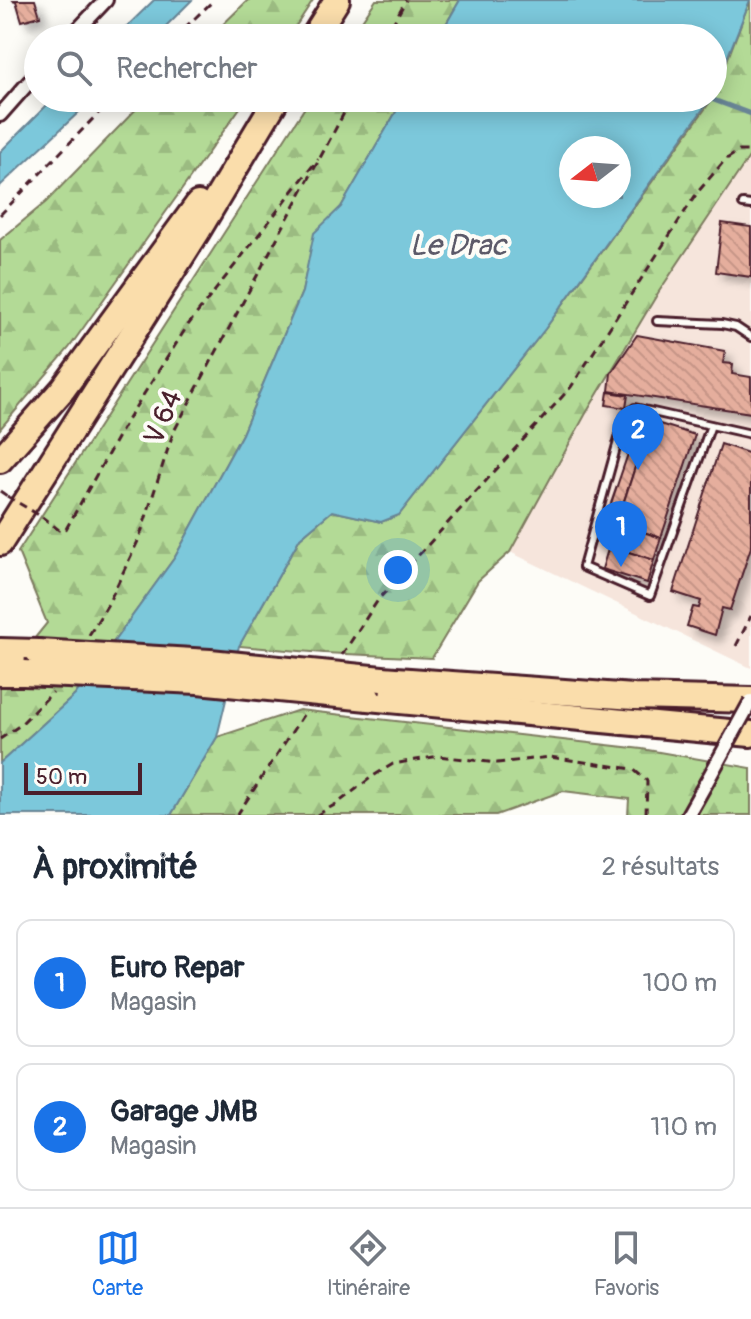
<!DOCTYPE html>
<html lang="fr">
<meta charset="utf-8">
<style>
:root{--surface:#fff;--page:#f2f2f3;--text:#1f2937;--muted:#747a83;--line:#e0e1e3;--accent:#1a73e8}
body{margin:0;font-family:Pangolin,sans-serif;background:var(--page);color:var(--text)}
.compass{position:absolute;left:559px;top:136px;width:72px;height:72px;border-radius:50%;background:var(--surface);box-shadow:0 4px 20px #0003;rotate:253deg}
.scale{position:absolute;left:24px;bottom:20px;width:118px;box-sizing:border-box;padding-left:8px;border:4px solid #4a1f2b;border-top:0;font-size:22px;line-height:28px;white-space:nowrap;color:#4a1f2b;-webkit-text-stroke:6px #fdfcf7;paint-order:stroke}
.you{position:absolute;left:398px;top:570px;width:28px;height:28px;margin:-20px;border:6px solid #fff;border-radius:50%;background:#1a73e8;box-shadow:0 0 0 12px #1a73e833}
.badge{display:grid;place-items:center;width:52px;height:52px;border-radius:50%;background:var(--accent);color:#fff;font-size:26px;font-weight:700}
.pin{position:absolute;translate:-50% -66px;filter:drop-shadow(0 2px 4px #0008)}
.pin::after{content:'';position:absolute;top:42px;width:28px;height:24px;background:inherit;clip-path:polygon(0 0,100% 0,50% 100%)}
.list{margin:0;padding:0;list-style:none}
h2{display:flex;justify-content:space-between;align-items:center;height:104px;margin:0;padding:0 32px;font-size:34px}
h2 small{font-size:26px;font-weight:400;color:var(--muted)}
.list li{display:grid;grid-template-columns:52px 1fr auto;gap:24px;align-items:center;box-sizing:border-box;height:128px;margin:0 16px 16px;padding:0 16px;border:2px solid var(--line);border-radius:16px}
.list b{display:block;font-size:30px;white-space:nowrap}
.list p{margin:0;font-size:26px;white-space:nowrap;color:var(--muted)}
.list em{font-size:26px;font-style:normal;color:var(--muted)}
.icon{flex:none;width:44px;height:44px;fill:none;stroke:currentColor;stroke-width:2;stroke-linecap:round;stroke-linejoin:round}
.map{position:relative;flex:none;width:751px;height:815px;overflow:hidden}
.search{position:absolute;background:var(--surface);box-shadow:0 4px 20px #0003;left:24px;right:24px;top:24px;height:88px;display:flex;align-items:center;gap:20px;box-sizing:border-box;padding:0 28px;border-radius:44px;color:var(--muted);font-size:30px}
.sheet{height:392px;background:var(--surface)}
nav{display:flex;justify-content:space-around;align-items:center;box-sizing:border-box;height:112px;border-top:2px solid var(--line);background:var(--surface);font-size:22px;color:var(--muted)}
nav a{display:grid;justify-items:center;gap:4px}
nav .on{color:var(--accent)}
.map>svg:first-child{display:block}
</style>
<div class="map">
<svg width="751" height="815" viewBox="0 0 751 815">
<defs>
<pattern id="forest-firs" width="22" height="20" patternUnits="userSpaceOnUse" patternTransform="scale(2)"><rect width="22" height="20" fill="#b3da96"/><path d="M5 1l3.5 6h-7zM16 11l3.5 6h-7z" fill="#9bbb81"/></pattern>
<pattern id="building-back-hatch" width="6" height="6" patternUnits="userSpaceOnUse" patternTransform="scale(2)"><rect width="6" height="6" fill="#e5ae9d"/><path d="M-1 5l2 2M0 0l6 6M5-1l2 2" fill="none" stroke="#c69587"/></pattern>
<filter id="shadow"><feDropShadow dx="7" dy="7" stdDeviation="4" flood-color="#0004"/></filter>
</defs>
<rect width="100%" height="100%" fill="#fdfcf7"/>
<filter id="ink" filterUnits="userSpaceOnUse"><feTurbulence type="fractalNoise" baseFrequency=".0125" numOctaves="2"/><feDisplacementMap in="SourceGraphic" scale="16" xChannelSelector="R" yChannelSelector="G"/><feConvolveMatrix kernelMatrix="1 2 1 2 8 2 1 2 1" color-interpolation-filters="sRGB"/></filter>
<g filter="url(#ink)">
<path fill="#f6e5dc" d="M751,154V668L510,552L585,415L658,293Z"/>
<g fill="url(#forest-firs)" stroke="#7e7c60" stroke-width="2">
<path d="M248,0H313L288,38H209Z"/>
<path d="M376,0H460L438,38H350Z"/>
<path d="M750,0L751,154L658,293L585,415L510,552L478,581L432,658L324,653L239,646L300,538L332,511L381,522L399,515L545,329L713,98Z"/>
<path d="M147,98H247L69,348L0,429V240L46,202Z"/>
<path d="M311,98H404L341,207L315,233L302,292L242,434L175,557L75,695L0,763V681L47,623L18,552Z"/>
<path d="M299,710L642,749L751,768V815H628L629,799L563,791L496,815H171L217,737Z"/>
</g>
<g fill="#7cc8db" stroke="#688495" stroke-width="2" fill-rule="evenodd">
<path d="M154,0H192L154,38H115Z"/>
<path d="M460,0H750L713,94V38H438Z"/>
<path d="M54,98H94L0,186V152Z"/>
<path d="M404,98H711L545,329L399,515L381,522L332,511L300,538L239,646L217,737L171,815H0V763L75,695L175,557L242,434L302,292L314,233L341,207ZM571,148H619V196H571Z"/>
</g>
<g fill="none" stroke-linecap="round" stroke-linejoin="round">
<path stroke="#688495" stroke-width="5" d="M708,102L711,99L751,114"/>
</g>
<g fill="url(#building-back-hatch)" stroke="#4a1f2b" stroke-width="2" filter="url(#shadow)">
<path d="M12,0H35L40,16L22,21L16,1Z"/>
<path d="M722,223L751,227V277L716,272Z"/>
<path d="M637,335L725,351L723,363L733,364L732,374L751,377V413L609,391L611,373Z"/>
<path d="M608,392L628,395L626,408L606,405Z"/>
<path d="M641,416L650,421L617,522L606,518Z"/>
<path d="M650,421L695,435L661,538L617,523Z"/>
<path d="M721,444L751,454V547L730,610L722,608L715,635L687,626L693,607L699,608L701,601L673,592Z"/>
<path d="M617,523L661,538L654,560L609,546Z"/>
<path d="M609,546L654,560L647,583L602,569Z"/>
</g>
<g fill="none" stroke-linecap="round" stroke-linejoin="round">
<g stroke="#4a1f2b" stroke-width="12">
<g id="lane">
<path d="M743,204L751,205"/>
<path d="M657,321L722,324L736,327L751,337"/>
<path d="M711,425L650,596L583,567L625,416L635,408L751,434"/>
</g>
</g>
<g stroke="#4a1f2b" stroke-width="18">
<g id="street">
<path d="M70,38L106,0"/>
<path d="M0,115L38,72"/>
<path d="M688,815L706,783"/>
</g>
</g>
<g stroke="#4a1f2b" stroke-width="30">
<g id="highway">
<path d="M313,38L337,0"/>
<path d="M0,460L63,389L198,204"/>
<path d="M0,543L197,232L277,98"/>
<path d="M0,651L38,652"/>
<path d="M0,673H24"/>
<path d="M382,679L634,697L751,700"/>
<path d="M368,698L751,734"/>
</g>
</g>
<g stroke="#4a1f2b" stroke-width="3" stroke-dasharray="8 6" stroke-linecap="butt">
<path d="M174,38L214,0"/>
<path d="M385,38L406,0"/>
<path d="M0,215L113,98"/>
<path d="M0,491L7,496"/>
<path d="M42,517L59,530L66,529L126,422L188,325L318,159"/>
<path d="M89,635L108,604L139,539L173,433L352,98"/>
<path d="M736,646L751,616"/>
<path d="M342,655L378,600L571,387L697,193L725,160L739,151H751"/>
<path d="M0,739L19,726L53,692"/>
<path d="M237,815L305,712"/>
<path d="M317,815L338,803L373,776L393,764L439,756L497,763L550,757L633,769L647,781L646,815"/>
</g>
<use href="#lane" stroke="#fdfcf7" stroke-width="6"/>
<use href="#street" stroke="#fdfcf7" stroke-width="12"/>
<use href="#highway" stroke="#faddab" stroke-width="24"/>
<g stroke="#4a1f2b" stroke-width="18" stroke-linecap="butt">
<path id="street-bridge" d="M706,783L751,701"/>
</g>
<g stroke="#4a1f2b" stroke-width="30" stroke-linecap="butt">
<g id="highway-bridge">
<path d="M38,652L210,662L382,679"/>
<path d="M24,673L198,681L368,698"/>
</g>
</g>
<path stroke="#4a1f2b" stroke-width="3" stroke-dasharray="8 6" stroke-linecap="butt" d="M7,496L42,517"/>
<use href="#street-bridge" stroke="#fdfcf7" stroke-width="12"/>
<use href="#highway-bridge" stroke="#faddab" stroke-width="24"/>
</g>
</g>
<g text-anchor="middle" stroke-width="8" stroke-linejoin="round" paint-order="stroke">
<g font-size="28" fill="#4a1f2b" stroke="#fdfcf7">
<text transform="translate(162 417) rotate(-67)" y="10">V 64</text>
</g>
<g font-size="30" font-style="italic" fill="#5c5a69" stroke="#fdfcf7">
<text x="458" y="255">Le Drac</text>
</g>
</g>
</svg>
<svg class="compass" viewBox="-18 -18 36 36"><path d="M0-13l5 13h-10z" fill="#e53935"/><path d="M0 13l5-13h-10z" fill="#747a83"/></svg>
<div class="scale">50 m</div>
<div class="you"></div>
<div class="pin badge" style="left:621px;top:567px">1</div>
<div class="pin badge" style="left:638px;top:470px">2</div>
<div class="search"><svg class="icon" aria-label="search" viewBox="0 0 24 24"><circle cx="10" cy="10" r="6"/><path d="M15 15l6 6"/></svg>Rechercher</div>
</div>
<section class="sheet">
<h2>À proximité<small>2 résultats</small></h2>
<ul class="list">
<li><span class="badge">1</span><div><b>Euro Repar</b><p>Magasin</p></div><em>100 m</em></li>
<li><span class="badge">2</span><div><b>Garage JMB</b><p>Magasin</p></div><em>110 m</em></li>
</ul>
</section>
<nav>
<a class="on"><svg class="icon" aria-label="map" viewBox="0 0 24 24"><path d="M3 6l6-2 6 2 6-2v14l-6 2-6-2-6 2zM9 4v14M15 6v14"/></svg>Carte</a>
<a><svg class="icon" aria-label="directions" viewBox="0 0 24 24"><path d="M12 3l9 9-9 9-9-9zM9 14v-3h6M13 9l2 2-2 2"/></svg>Itinéraire</a>
<a><svg class="icon" aria-label="saved" viewBox="0 0 24 24"><path d="M7 4h10v16l-5-4-5 4z"/></svg>Favoris</a>
</nav>
